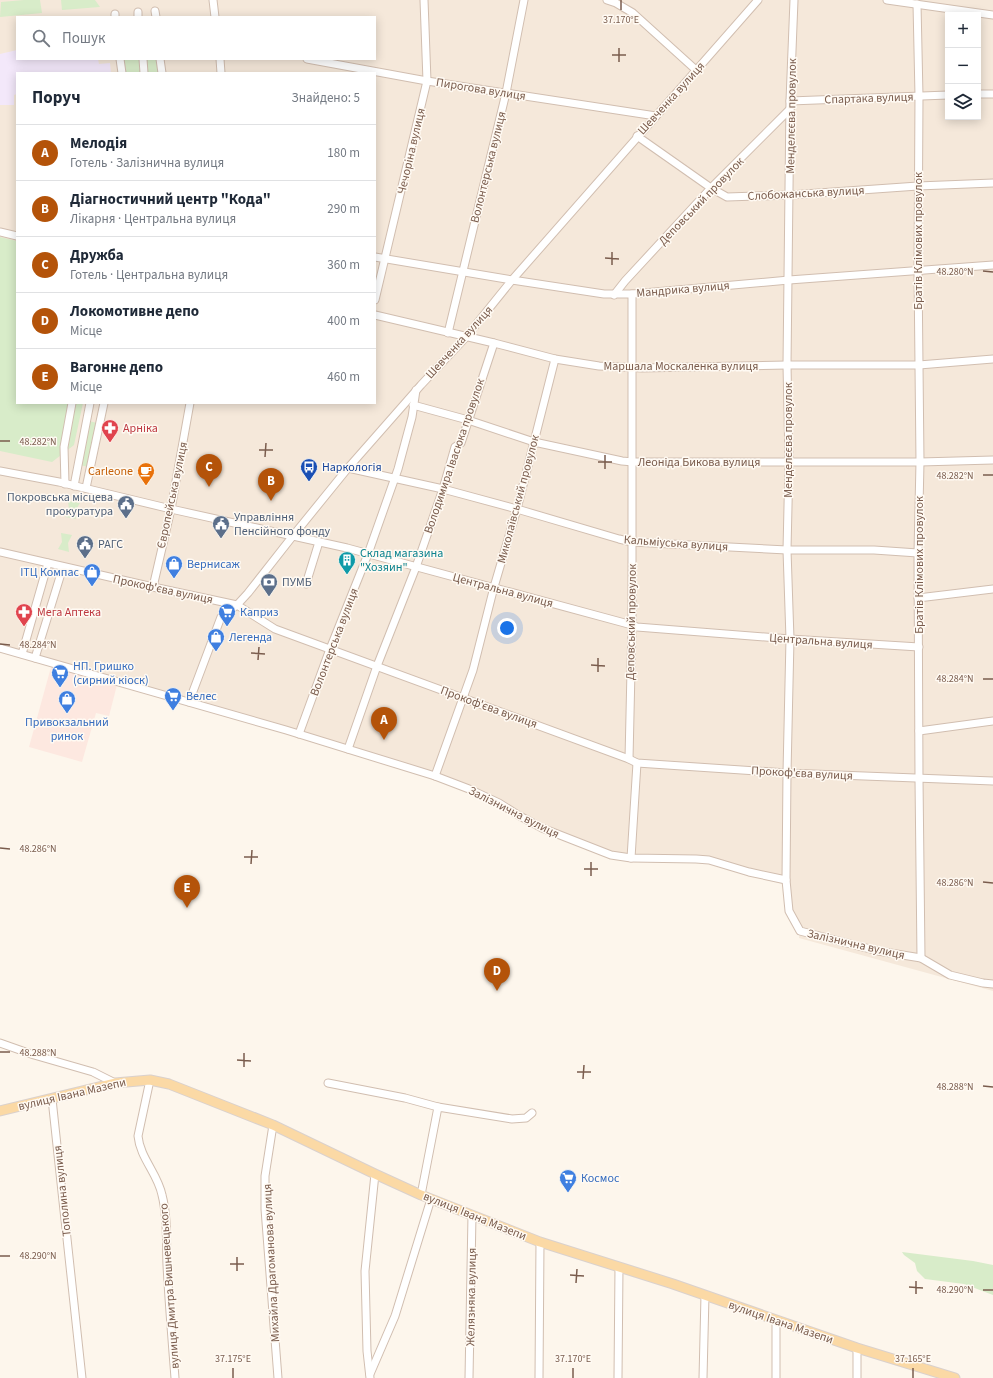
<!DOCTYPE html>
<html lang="uk">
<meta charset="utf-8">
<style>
:root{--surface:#fff;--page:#f2f2f3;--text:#1f2937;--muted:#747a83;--line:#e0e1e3;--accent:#b45309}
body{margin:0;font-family:"Source Sans 3",sans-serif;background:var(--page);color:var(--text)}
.controls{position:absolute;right:12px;top:12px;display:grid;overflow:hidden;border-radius:0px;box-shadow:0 2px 10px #0003}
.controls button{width:36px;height:36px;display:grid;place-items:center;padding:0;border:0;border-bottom:1px solid var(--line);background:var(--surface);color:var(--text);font:20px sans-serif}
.you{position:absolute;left:507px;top:628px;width:14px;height:14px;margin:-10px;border:3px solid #fff;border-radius:50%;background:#1a73e8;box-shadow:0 0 0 6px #1a73e833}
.badge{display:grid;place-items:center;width:26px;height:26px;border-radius:50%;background:var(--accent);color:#fff;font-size:13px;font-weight:700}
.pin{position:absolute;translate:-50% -33px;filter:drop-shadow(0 1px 2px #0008)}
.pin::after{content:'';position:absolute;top:21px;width:14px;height:12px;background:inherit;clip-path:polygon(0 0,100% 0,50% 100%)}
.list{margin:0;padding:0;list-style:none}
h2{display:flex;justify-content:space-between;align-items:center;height:52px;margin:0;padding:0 16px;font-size:17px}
h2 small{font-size:13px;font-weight:400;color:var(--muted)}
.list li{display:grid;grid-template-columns:26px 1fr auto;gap:12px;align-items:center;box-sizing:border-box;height:56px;padding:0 16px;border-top:1px solid var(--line)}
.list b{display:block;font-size:15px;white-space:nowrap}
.list p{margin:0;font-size:13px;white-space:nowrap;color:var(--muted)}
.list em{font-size:13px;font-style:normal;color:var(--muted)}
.icon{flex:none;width:22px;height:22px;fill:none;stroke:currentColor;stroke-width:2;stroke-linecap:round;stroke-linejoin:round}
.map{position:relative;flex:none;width:993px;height:1378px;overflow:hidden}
.search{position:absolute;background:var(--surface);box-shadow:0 2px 10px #0003;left:16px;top:16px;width:360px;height:44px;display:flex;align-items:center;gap:10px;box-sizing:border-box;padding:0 14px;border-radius:0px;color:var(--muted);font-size:15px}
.panel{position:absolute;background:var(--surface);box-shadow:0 2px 10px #0003;left:16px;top:72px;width:360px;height:332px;border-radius:0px}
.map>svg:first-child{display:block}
</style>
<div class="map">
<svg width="993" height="1378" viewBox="0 0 993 1378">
<rect width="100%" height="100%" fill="#fdf6ec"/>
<path fill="#f5e8da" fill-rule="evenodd" d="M0,0H993V991L799,938L800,931L789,911L786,880L709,860L611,855L518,815L435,776L0,648ZM948,15H978V117H948ZM17,17H375V59H17ZM17,73H375V403H17Z"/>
<path fill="#fde8e0" d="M51,667L117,685L109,716L96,713L82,762L29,747Z"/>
<path fill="#f3e8fa" d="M17,50V59H98L99,64L110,63L111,73H17V94L14,95V105H0V54Z"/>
<g fill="#d8ecc9">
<path d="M24,0H40L42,13L0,17L1,2Z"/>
<path d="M61,0H95L100,7L62,10Z"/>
<path d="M121,59H142L143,73H123Z"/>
<path d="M143,59H160L162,73H144Z"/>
<path d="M0,237L17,241V403H83L74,445L52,462L0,451Z"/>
<path d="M89,421L97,423L88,467L80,465Z"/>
<path d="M68,501L80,503L75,511L76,519L65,517L69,509Z"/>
<path d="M61,533L72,535L68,543L69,552L58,549L62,542Z"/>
<path d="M902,1252L973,1261L993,1265V1295L964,1284L925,1279L917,1271L915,1263L904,1255Z"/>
</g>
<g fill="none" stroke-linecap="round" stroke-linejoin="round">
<g stroke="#d1beb0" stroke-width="9">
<g id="minor">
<path d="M213,0L215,17"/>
<path d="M607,0L616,3L633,13L696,70"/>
<path d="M794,0L790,101L787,365L789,462L787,550L790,639L787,773L786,880L789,911L800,931L878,951L921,958L950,975L983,983L993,984"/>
<path d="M887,0L993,15"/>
<path d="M917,4L919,96L918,270L920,462L918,553L919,779L921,958"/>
<path d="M155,11L156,17"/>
<path d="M138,12V17"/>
<path d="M115,14V17"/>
<path d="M120,59L122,73"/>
<path d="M143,59L144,73"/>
<path d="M160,59L162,73"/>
<path d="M220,59L221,73"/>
<path d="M307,59L427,81L656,116"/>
<path d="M978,94H993"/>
<path d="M790,101L948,95"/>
<path d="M637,136L711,188L727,197L790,195L918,186L993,183"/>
<path d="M0,232L17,236"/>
<path d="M375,257L512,280L604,294H632L789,280L993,265"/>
<path d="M614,295L625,281L711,188L790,109"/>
<path d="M375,300L427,81L424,0"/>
<path d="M375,315L494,343L555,359L599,366L642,368L787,365H919L993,359"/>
<path d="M448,333L506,93L524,0"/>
<path d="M413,405L468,420L534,442L622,461L633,462H920L993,460"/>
<path d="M348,468L443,489L517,509L619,539L632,542L787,550H874L918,553"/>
<path d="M0,471L59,482L171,509L347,548L632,625L637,627L790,639L919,647"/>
<path d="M65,484L64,447L72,403"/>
<path d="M74,486L90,403"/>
<path d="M86,488L104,403"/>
<path d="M0,552L153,587L237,605L275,629L629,759L637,763L787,773L993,781"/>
<path d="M306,584L319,542"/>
<path d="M153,587L171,509L190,403"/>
<path d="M918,598L993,589"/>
<path d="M0,648L286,730L435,776L469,789L499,803L518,815L542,828L611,855L631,858L696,859L709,860L749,872L786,880"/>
<path d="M22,654L48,563"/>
<path d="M35,658L63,567"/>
<path d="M189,702L221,617L237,605L248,593L292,537L348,468L421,385L466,337L512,280L758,0"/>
<path d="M919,731L993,721"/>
<path d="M299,734L330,649L368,554L398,469L412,417L416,390"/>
<path d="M348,749L377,666L416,567L443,489L455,447L461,443L494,343"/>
<path d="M629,759L632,625V294"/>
<path d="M435,776L473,670L494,587L517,509L555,359"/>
<path d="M631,858L637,763"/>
<path d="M0,1043L34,1055L93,1072L115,1083"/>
<path d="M150,1080L138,1136C140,1158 158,1174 162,1195C168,1218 166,1242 167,1265C169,1303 172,1340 175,1378"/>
<path d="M328,1083L405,1098L438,1107"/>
<path d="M52,1099L82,1378"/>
<path d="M273,1125L265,1176V1209L278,1378"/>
<path d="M421,1195L438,1107L512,1119L526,1118L532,1113"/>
<path d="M370,1374L395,1316L431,1199"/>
<path d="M370,1378L367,1351L365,1271L375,1174"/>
<path d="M469,1378L472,1215"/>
<path d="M539,1378L540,1242"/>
<path d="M618,1378L619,1267"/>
<path d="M703,1378L705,1295"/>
<path d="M776,1378V1320"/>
<path d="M857,1378V1348"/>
</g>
</g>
<g stroke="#dad1cd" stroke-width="11">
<path id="major" d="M0,1111L115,1083L150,1080L169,1084L273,1125L375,1174L421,1195L540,1242L673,1284L857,1348L955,1378"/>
</g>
<use href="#minor" stroke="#fff" stroke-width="7"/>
<use href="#major" stroke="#fbd9a5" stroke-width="9"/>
</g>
<path fill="none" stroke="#7a5c4d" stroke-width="1.5" d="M621,10V0M612,55H626M619,62V48M605,258L619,259M612,265V252M983,271L993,272M0,441H10M259,450H273M265,457L266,443M598,462H612M605,469V455M983,475H993M0,644L10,645M251,653L265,654M258,660L259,647M591,665L605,666M598,672V658M983,679H993M0,848L10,849M244,857H258M251,864L252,850M584,869H598M591,876V862M983,882L993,883M0,1052H10M237,1060L251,1061M244,1067V1053M577,1072H591M583,1079L584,1065M983,1086L993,1087M0,1256H10M230,1264H244M237,1271V1257M570,1275L584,1276M576,1283L577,1269M909,1287L923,1288M983,1290H993M916,1294V1281M233,1378V1368M573,1378V1368M913,1378V1368"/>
<defs>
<g id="pharmacy-pin" transform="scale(0.9)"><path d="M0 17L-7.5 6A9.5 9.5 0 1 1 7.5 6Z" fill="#e0444e" stroke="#fffaf3"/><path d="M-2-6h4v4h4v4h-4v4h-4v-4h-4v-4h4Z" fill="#fff"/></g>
<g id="bus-pin" transform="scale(0.9)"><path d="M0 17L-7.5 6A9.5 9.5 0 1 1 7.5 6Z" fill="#1a4fb4" stroke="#fffaf3"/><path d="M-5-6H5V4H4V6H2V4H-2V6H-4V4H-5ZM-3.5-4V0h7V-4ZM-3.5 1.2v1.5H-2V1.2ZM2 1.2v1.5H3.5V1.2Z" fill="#fff"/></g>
<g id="cafe-pin" transform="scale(0.9)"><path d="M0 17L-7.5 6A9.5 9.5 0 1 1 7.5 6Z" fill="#e8710a" stroke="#fffaf3"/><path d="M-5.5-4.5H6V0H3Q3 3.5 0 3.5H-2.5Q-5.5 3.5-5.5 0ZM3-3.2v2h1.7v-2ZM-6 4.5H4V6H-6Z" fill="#fff"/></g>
<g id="civic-pin" transform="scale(0.9)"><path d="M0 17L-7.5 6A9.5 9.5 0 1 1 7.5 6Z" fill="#5c6f8a" stroke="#fffaf3"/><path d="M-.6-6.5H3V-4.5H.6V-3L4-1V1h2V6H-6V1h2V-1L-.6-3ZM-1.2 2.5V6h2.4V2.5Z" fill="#fff"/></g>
<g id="building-pin" transform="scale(0.9)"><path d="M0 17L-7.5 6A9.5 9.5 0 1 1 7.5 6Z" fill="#0f9aa8" stroke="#fffaf3"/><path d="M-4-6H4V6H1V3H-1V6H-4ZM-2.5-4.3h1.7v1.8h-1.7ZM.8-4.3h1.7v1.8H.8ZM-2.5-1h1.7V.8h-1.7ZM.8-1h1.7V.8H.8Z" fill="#fff"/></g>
<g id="shop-pin" transform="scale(0.9)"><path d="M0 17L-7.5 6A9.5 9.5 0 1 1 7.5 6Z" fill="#3f7fe0" stroke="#fffaf3"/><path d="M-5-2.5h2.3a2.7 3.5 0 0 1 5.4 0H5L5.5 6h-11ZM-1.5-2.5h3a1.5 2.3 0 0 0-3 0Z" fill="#fff"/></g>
<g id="bank-pin" transform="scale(0.9)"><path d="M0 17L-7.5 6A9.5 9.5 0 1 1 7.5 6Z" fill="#5c6f8a" stroke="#fffaf3"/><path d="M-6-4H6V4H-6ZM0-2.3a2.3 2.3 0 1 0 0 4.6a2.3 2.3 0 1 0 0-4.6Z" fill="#fff"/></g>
<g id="supermarket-pin" transform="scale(0.9)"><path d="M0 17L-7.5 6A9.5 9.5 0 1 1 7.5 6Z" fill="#3f7fe0" stroke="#fffaf3"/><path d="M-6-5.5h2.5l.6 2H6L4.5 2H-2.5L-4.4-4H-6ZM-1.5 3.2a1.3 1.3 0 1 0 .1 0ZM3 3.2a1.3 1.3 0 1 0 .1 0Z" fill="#fff"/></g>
</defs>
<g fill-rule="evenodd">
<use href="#pharmacy-pin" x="110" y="428"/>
<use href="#bus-pin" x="309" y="467"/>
<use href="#cafe-pin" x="146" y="471"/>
<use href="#civic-pin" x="126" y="504"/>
<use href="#civic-pin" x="221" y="524"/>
<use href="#civic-pin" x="85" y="544"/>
<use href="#building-pin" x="347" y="560"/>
<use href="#shop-pin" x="174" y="564"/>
<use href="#shop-pin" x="92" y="572"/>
<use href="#bank-pin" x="269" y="582"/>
<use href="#pharmacy-pin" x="24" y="612"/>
<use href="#supermarket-pin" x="227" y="612"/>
<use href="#shop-pin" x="216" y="637"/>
<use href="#supermarket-pin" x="60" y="673"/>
<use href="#supermarket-pin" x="173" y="696"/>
<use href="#shop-pin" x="67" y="699"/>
<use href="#supermarket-pin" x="568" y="1178"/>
</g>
<g text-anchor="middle" stroke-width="3" stroke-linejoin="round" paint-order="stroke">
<g font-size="12" fill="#7a5c4d" stroke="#fffaf3">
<text transform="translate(481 89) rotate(9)" y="4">Пирогова вулиця</text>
<text transform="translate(671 98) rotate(-48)" y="4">Шевченка вулиця</text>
<text transform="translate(869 98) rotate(-2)" y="4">Спартака вулиця</text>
<text transform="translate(791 116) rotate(-89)" y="4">Менделєєва провулок</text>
<text transform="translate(411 151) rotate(-77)" y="4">Чечоріна вулиця</text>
<text transform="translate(488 167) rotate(-76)" y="4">Волонтерська вулиця</text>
<text transform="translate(806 193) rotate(-3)" y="4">Слобожанська вулиця</text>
<text transform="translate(701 201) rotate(-46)" y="4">Деповський провулок</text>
<text transform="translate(918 241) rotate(-90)" y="4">Братів Клімових провулок</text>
<text transform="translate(683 289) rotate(-5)" y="4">Мандрика вулиця</text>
<text transform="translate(459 342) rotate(-48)" y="4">Шевченка вулиця</text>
<text x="681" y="370">Маршала Москаленка вулиця</text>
<text transform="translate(788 440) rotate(-90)" y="4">Менделєєва провулок</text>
<text transform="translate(454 456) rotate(-71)" y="4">Володимира Івасюка провулок</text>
<text x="699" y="466">Леоніда Бикова вулиця</text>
<text transform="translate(172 495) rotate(-78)" y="4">Європейська вулиця</text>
<text transform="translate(518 499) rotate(-75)" y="4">Миколаївський провулок</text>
<text transform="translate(676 543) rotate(4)" y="4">Кальміуська вулиця</text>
<text transform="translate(919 565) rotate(-90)" y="4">Братів Клімових провулок</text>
<text transform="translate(163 589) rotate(12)" y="4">Прокоф'єва вулиця</text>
<text transform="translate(503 590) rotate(15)" y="4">Центральна вулиця</text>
<text transform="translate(631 622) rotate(-89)" y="4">Деповський провулок</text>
<text transform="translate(821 641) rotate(4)" y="4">Центральна вулиця</text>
<text transform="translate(334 642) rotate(-69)" y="4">Волонтерська вулиця</text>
<text transform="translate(489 707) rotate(20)" y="4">Прокоф'єва вулиця</text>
<text transform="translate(802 773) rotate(3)" y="4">Прокоф'єва вулиця</text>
<text transform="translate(514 812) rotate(27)" y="4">Залізнична вулиця</text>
<text transform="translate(856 944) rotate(13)" y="4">Залізнична вулиця</text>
<text transform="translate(72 1094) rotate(-13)" y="4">вулиця Івана Мазепи</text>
<text transform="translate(62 1191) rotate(-96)" y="4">Тополина вулиця</text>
<text transform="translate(475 1216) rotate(22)" y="4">вулиця Івана Мазепи</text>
<text transform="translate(271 1263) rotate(-93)" y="4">Михайла Драгоманова вулиця</text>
<text transform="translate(169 1286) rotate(-94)" y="4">вулиця Дмитра Вишневецького</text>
<text transform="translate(471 1297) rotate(-89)" y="4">Желязняка вулиця</text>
<text transform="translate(781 1322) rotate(19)" y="4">вулиця Івана Мазепи</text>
</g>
<g font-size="12" fill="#be3a42" stroke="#fffaf3" text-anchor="start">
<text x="123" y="432">Арніка</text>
<text x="37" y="616">Мега Аптека</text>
</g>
<g font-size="12" fill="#164399" stroke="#fffaf3" text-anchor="start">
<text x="322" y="471">Наркологія</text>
</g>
<g font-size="12" fill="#c56008" stroke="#fffaf3" text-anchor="end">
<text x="133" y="475">Carleone</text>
</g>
<g font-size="12" fill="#4e5e75" stroke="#fffaf3" text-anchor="start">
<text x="113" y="501" text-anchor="end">Покровська місцева<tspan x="113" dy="14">прокуратура</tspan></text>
<text x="234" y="521">Управління<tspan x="234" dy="14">Пенсійного фонду</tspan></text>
<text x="98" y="548">РАГС</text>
<text x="282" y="586">ПУМБ</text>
</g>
<g font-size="12" fill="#0d838f" stroke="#fffaf3" text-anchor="start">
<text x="360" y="557">Склад магазина<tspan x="360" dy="14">"Хозяин"</tspan></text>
</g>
<g font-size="12" fill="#366cbe" stroke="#fffaf3" text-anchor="start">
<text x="187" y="568">Вернисаж</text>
<text x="79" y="576" text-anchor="end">ІТЦ Компас</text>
<text x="240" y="616">Каприз</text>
<text x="229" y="641">Легенда</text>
<text x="73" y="670">НП. Гришко<tspan x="73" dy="14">(сирний кіоск)</tspan></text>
<text x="186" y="700">Велес</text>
<text x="67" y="726" text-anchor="middle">Привокзальний<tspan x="67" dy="14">ринок</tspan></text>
<text x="581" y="1182">Космос</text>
</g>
</g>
<g font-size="10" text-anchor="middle" fill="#7a5c4d" stroke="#fffaf3" stroke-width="3" stroke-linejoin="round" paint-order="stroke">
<text x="621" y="23">37.170°E</text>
<text x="955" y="275">48.280°N</text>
<text x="38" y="445">48.282°N</text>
<text x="955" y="479">48.282°N</text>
<text x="38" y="648">48.284°N</text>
<text x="955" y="682">48.284°N</text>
<text x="38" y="852">48.286°N</text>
<text x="955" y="886">48.286°N</text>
<text x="38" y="1056">48.288°N</text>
<text x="955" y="1090">48.288°N</text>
<text x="38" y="1259">48.290°N</text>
<text x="955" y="1293">48.290°N</text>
<text x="233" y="1362">37.175°E</text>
<text x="573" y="1362">37.170°E</text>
<text x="913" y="1362">37.165°E</text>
</g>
</svg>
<div class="controls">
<button>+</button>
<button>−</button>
<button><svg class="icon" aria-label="layers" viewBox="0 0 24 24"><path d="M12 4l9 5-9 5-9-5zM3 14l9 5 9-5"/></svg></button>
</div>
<div class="you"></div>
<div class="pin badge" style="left:384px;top:740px">A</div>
<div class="pin badge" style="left:271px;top:501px">B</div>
<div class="pin badge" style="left:209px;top:487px">C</div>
<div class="pin badge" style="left:497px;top:991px">D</div>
<div class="pin badge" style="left:187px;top:908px">E</div>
<div class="search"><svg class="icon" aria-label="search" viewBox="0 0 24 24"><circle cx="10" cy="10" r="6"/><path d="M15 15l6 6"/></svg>Пошук</div>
<section class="panel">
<h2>Поруч<small>Знайдено: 5</small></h2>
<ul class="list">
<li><span class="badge">A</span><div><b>Мелодія</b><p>Готель · Залізнична вулиця</p></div><em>180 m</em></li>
<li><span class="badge">B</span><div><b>Діагностичний центр &quot;Кода&quot;</b><p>Лікарня · Центральна вулиця</p></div><em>290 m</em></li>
<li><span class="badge">C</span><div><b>Дружба</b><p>Готель · Центральна вулиця</p></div><em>360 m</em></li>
<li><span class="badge">D</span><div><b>Локомотивне депо</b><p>Місце</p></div><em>400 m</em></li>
<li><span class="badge">E</span><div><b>Вагонне депо</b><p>Місце</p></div><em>460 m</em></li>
</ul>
</section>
</div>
